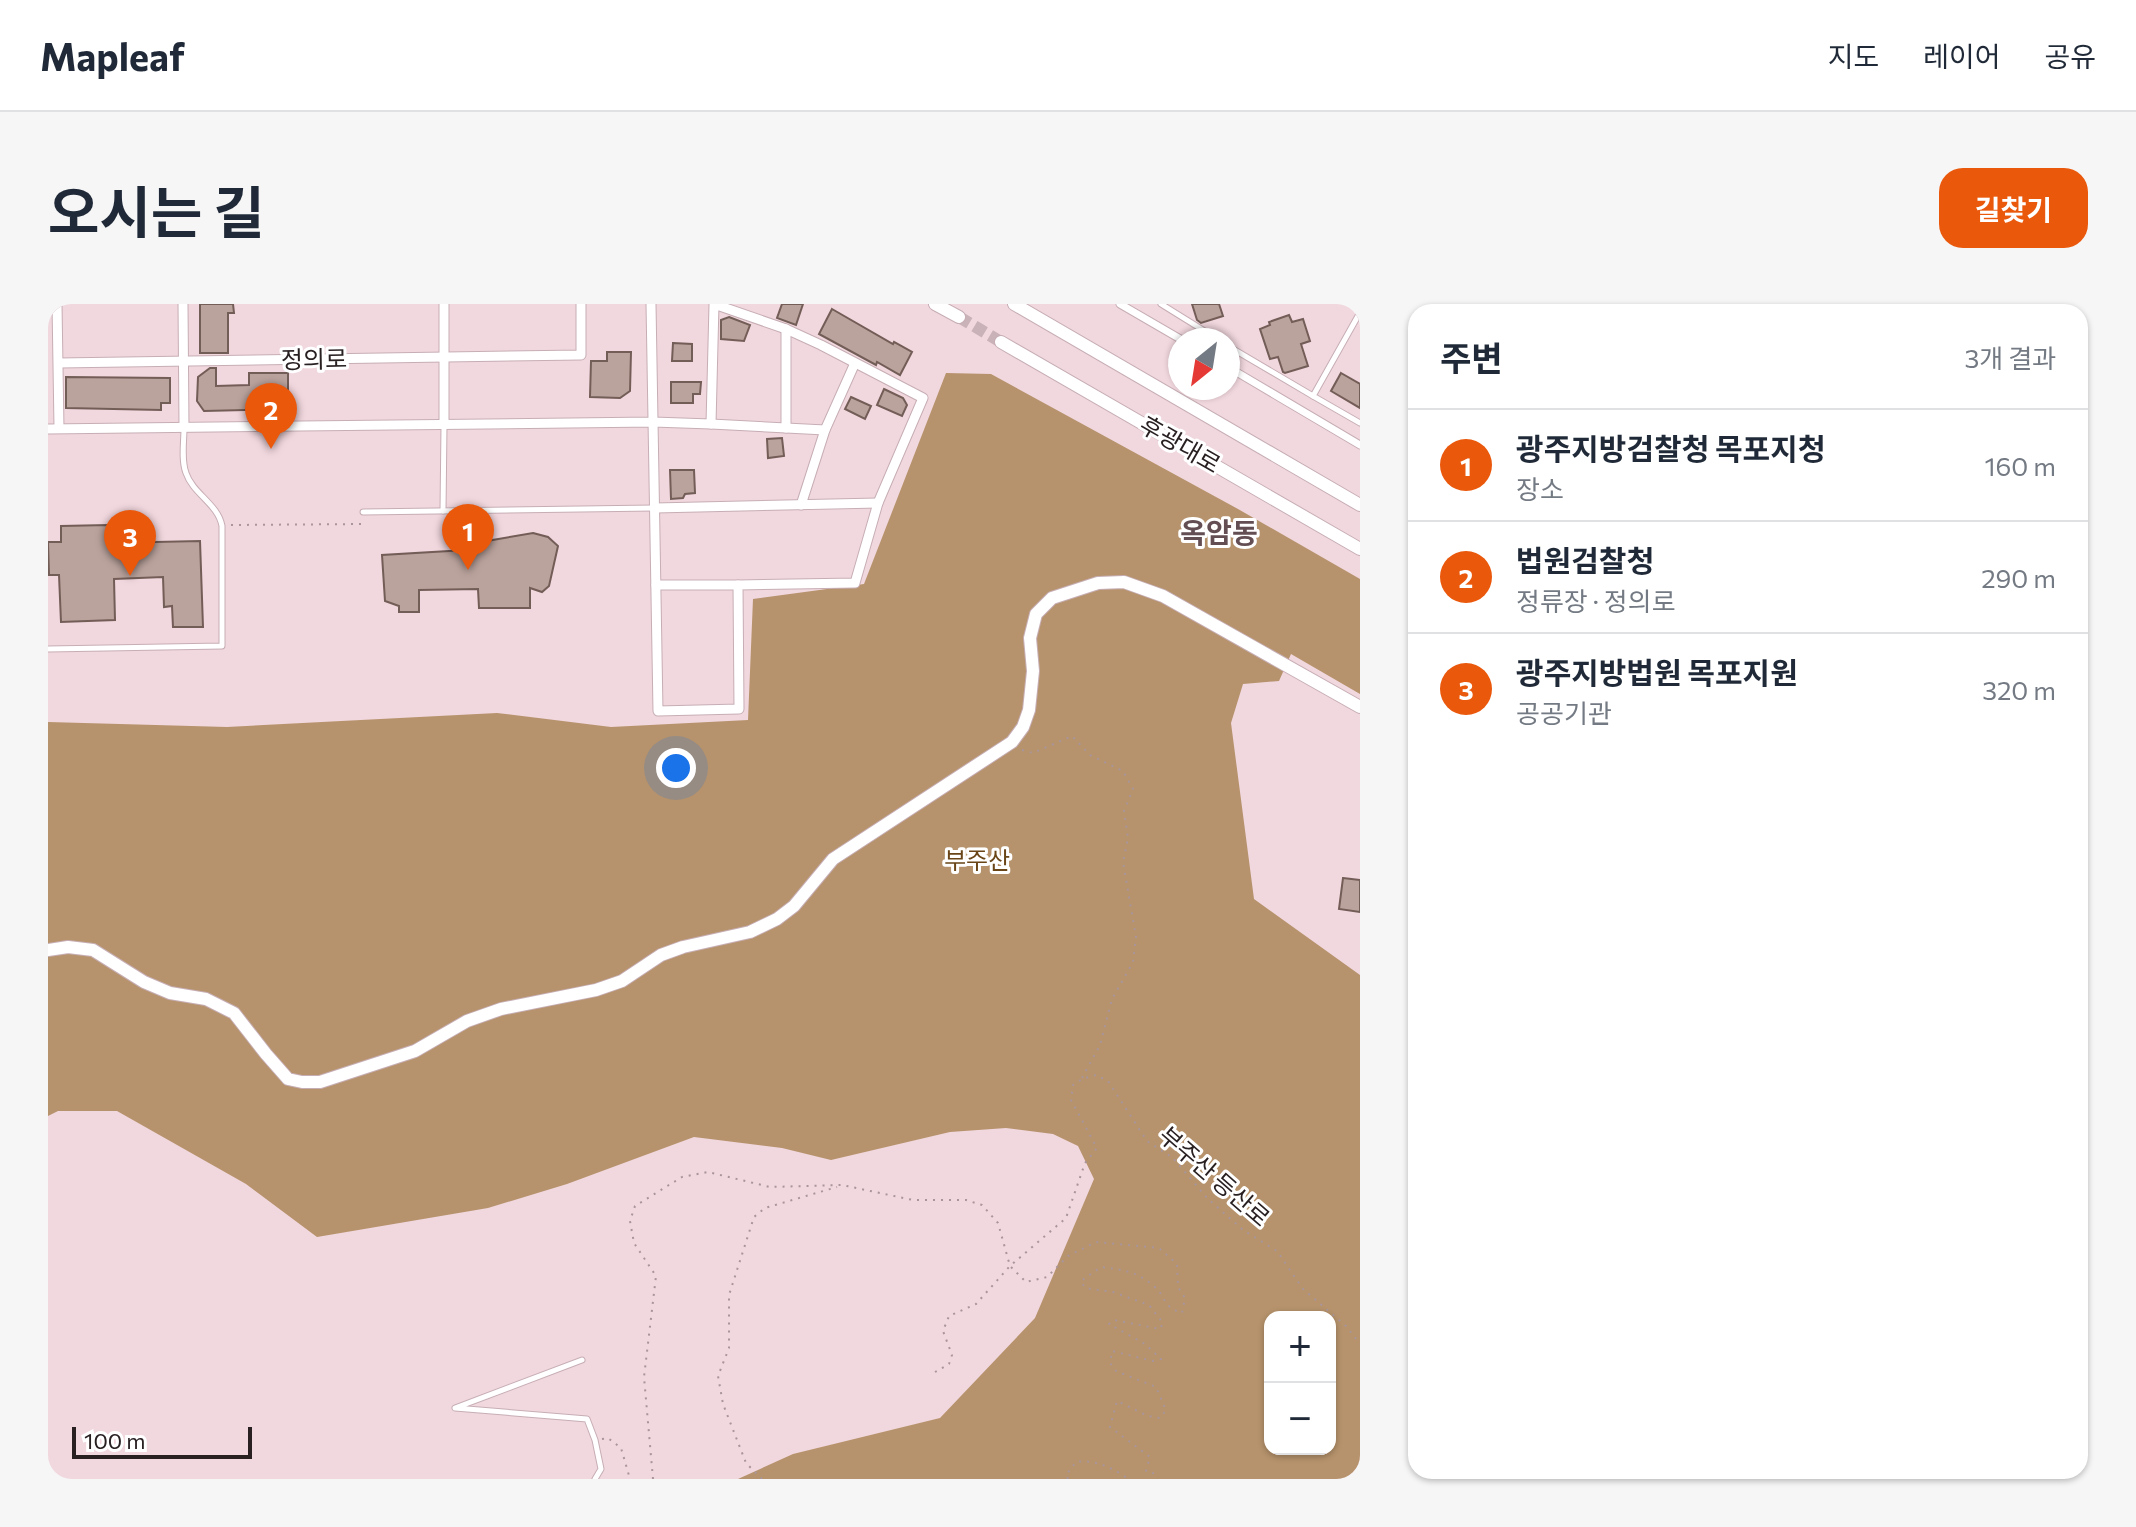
<!DOCTYPE html>
<html lang="ko">
<meta charset="utf-8">
<style>
:root{--surface:#fff;--page:#f6f6f7;--text:#1f2937;--muted:#747a83;--line:#e0e1e3;--accent:#ea580c}
body{margin:0;font-family:Commissioner,"Noto Sans KR",sans-serif;background:var(--page);color:var(--text)}
.controls{position:absolute;right:24px;bottom:24px;display:grid;overflow:hidden;border-radius:16px;box-shadow:0 2px 6px #0004}
.controls button{width:72px;height:72px;display:grid;place-items:center;padding:0;border:0;border-bottom:2px solid var(--line);background:var(--surface);color:var(--text);font:40px sans-serif}
.compass{position:absolute;left:1120px;top:24px;width:72px;height:72px;border-radius:50%;background:var(--surface);box-shadow:0 2px 6px #0004;rotate:210deg}
.scale{position:absolute;left:24px;bottom:20px;width:180px;box-sizing:border-box;padding-left:8px;border:4px solid #292022;border-top:0;font-size:22px;line-height:28px;white-space:nowrap;color:#292022;-webkit-text-stroke:6px #fff;paint-order:stroke}
.you{position:absolute;left:628px;top:464px;width:28px;height:28px;margin:-20px;border:6px solid #fff;border-radius:50%;background:#1a73e8;box-shadow:0 0 0 12px #1a73e833}
.badge{display:grid;place-items:center;width:52px;height:52px;border-radius:50%;background:var(--accent);color:#fff;font-size:26px;font-weight:700}
.pin{position:absolute;translate:-50% -66px;filter:drop-shadow(0 2px 4px #0008)}
.pin::after{content:'';position:absolute;top:42px;width:28px;height:24px;background:inherit;clip-path:polygon(0 0,100% 0,50% 100%)}
.list{margin:0;padding:0;list-style:none}
h2{display:flex;justify-content:space-between;align-items:center;height:104px;margin:0;padding:0 32px;font-size:34px}
h2 small{font-size:26px;font-weight:400;color:var(--muted)}
.list li{display:grid;grid-template-columns:52px 1fr auto;gap:24px;align-items:center;box-sizing:border-box;height:112px;padding:0 32px;border-top:2px solid var(--line)}
.list b{display:block;font-size:30px;white-space:nowrap}
.list p{margin:0;font-size:26px;white-space:nowrap;color:var(--muted)}
.list em{font-size:26px;font-style:normal;color:var(--muted)}
.map{position:relative;flex:none;width:1312px;height:1175px;overflow:hidden;border-radius:24px}
header{display:flex;align-items:center;gap:48px;box-sizing:border-box;height:112px;padding:0 40px;background:var(--surface);border-bottom:2px solid var(--line)}
header strong{font-size:38px}
nav{display:flex;gap:44px;margin-inline-start:auto;font-size:28px}
.intro{display:flex;align-items:center;justify-content:space-between;box-sizing:border-box;height:192px;padding:0 48px}
h1{margin:0;font-size:56px}
.button{padding:20px 36px;border-radius:24px;background:var(--accent);color:#fff;font-size:28px;font-weight:700}
main{display:flex;gap:48px;padding:0 48px}
aside{flex:1;background:var(--surface);border-radius:24px;box-shadow:0 2px 6px #0004}
.map>svg:first-child{display:block}
</style>
<header>
<strong>Mapleaf</strong>
<nav><a>지도</a><a>레이어</a><a>공유</a></nav>
</header>
<div class="intro"><h1>오시는 길</h1><a class="button">길찾기</a></div>
<main>
<div class="map">
<svg width="1312" height="1175" viewBox="0 0 1312 1175">
<rect width="100%" height="100%" fill="#f1d7de"/>
<path fill="#b6936c" fill-rule="evenodd" d="M898,69L943,70L1190,205L1312,275V390L1243,350L1231,377L1195,380L1183,419L1206,595L1312,671V1175H690L745,1150L892,1114L987,1014L1046,875L1030,842L1005,830L958,824L902,828L783,856L734,844L646,833L519,880L440,904L269,933L198,880L69,807H10L0,812V418L179,423L449,409L563,423L700,416L705,295L816,280ZM1222,1013H1282V1145H1222Z"/>
<g fill="#bba39d" stroke="#735d57" stroke-width="2">
<path d="M152,0H185L186,9H180V49H152Z"/>
<path d="M734,0H755L748,21L729,14Z"/>
<path d="M1144,0H1171L1175,12L1153,19L1149,16Z"/>
<path d="M784,5L845,40L846,38L864,48L852,71L829,58L828,61L771,30Z"/>
<path d="M1241,11L1244,18L1255,15L1262,37L1253,40L1260,62L1237,69L1235,68L1230,53L1222,55L1212,25L1222,21L1221,18Z"/>
<path d="M681,13L702,21L696,37L673,35V16Z"/>
<path d="M625,39L644,40V57H624Z"/>
<path d="M559,48H583L582,87L572,94L542,93L543,57H559Z"/>
<path d="M162,64H168V82L201,81V69H240V105L156,107L149,97L150,73Z"/>
<path d="M1293,69L1312,80V104L1283,87Z"/>
<path d="M18,73L122,74V99H113V106L18,104Z"/>
<path d="M623,78H653L652,90H645V99H623Z"/>
<path d="M836,85L855,94L859,101L854,112L829,101Z"/>
<path d="M803,93L823,102L817,115L797,105Z"/>
<path d="M734,134L736,152L720,154L719,135Z"/>
<path d="M622,166H646L647,189L637,190L635,194L623,195Z"/>
<path d="M60,221L61,239L152,237L155,323H125L124,302L116,303L115,273L66,275L67,316L13,318L11,271H1L0,238H13V222Z"/>
<path d="M485,229L500,233L510,242L501,282L494,288L482,284V304H431L430,285L371,286V308H351V302L337,297L334,251L435,245L439,237Z"/>
<path d="M1295,574L1312,576V608L1291,605Z"/>
</g>
<g fill="none" stroke-linecap="round" stroke-linejoin="round">
<path stroke="#c9b2b8" stroke-width="12" stroke-dasharray="12 6" stroke-linecap="butt" d="M911,13L953,38"/>
<g stroke="#c7aeb5" stroke-width="7">
<g id="service">
<path d="M1113,0L1171,36"/>
<path d="M1312,5L1310,12L1265,92L1312,119"/>
<path d="M1180,42L1265,92"/>
<path d="M395,207L396,122"/>
<path d="M315,208L606,204"/>
<path d="M0,345L174,342V222C170,200 145,190 138,169C133,156 136,138 136,124"/>
<path d="M534,1056L407,1104L539,1115L547,1136L553,1165L547,1175"/>
</g>
</g>
<g stroke="#c7aeb5" stroke-width="9">
<g id="pedestrian">
<path d="M1072,0L1134,36"/>
<path d="M1180,63L1312,141"/>
</g>
</g>
<g stroke="#c7aeb5" stroke-width="11">
<g id="minor">
<path d="M9,0L11,124"/>
<path d="M135,0L136,123"/>
<path d="M738,25V124"/>
<path d="M11,59L533,51V0"/>
<path d="M663,120L777,126"/>
<path d="M396,121V0"/>
<path d="M0,125L605,118L663,120L666,0L738,25L773,41L875,94L830,199L807,279L690,281L691,405L610,407C608,271 605,136 603,0"/>
<path d="M753,201L777,126L807,59"/>
<path d="M607,204L830,199"/>
<path d="M608,281H690"/>
</g>
</g>
<g stroke="#c7aeb5" stroke-width="14">
<g id="tertiary">
<path d="M887,0L911,13"/>
<path d="M966,0L1312,201"/>
<path d="M953,38L1312,245"/>
<path d="M0,646L20,643L45,646L96,678L122,689L158,695L186,709L218,750L240,775L254,778H272L367,747L419,717L453,705L548,686L574,677L613,651L635,643L702,628L729,615L746,602L785,555L964,438L975,423L981,406L985,367L982,334L988,310L1004,294L1050,279L1076,278L1115,292L1312,403"/>
</g>
</g>
<g stroke="#a9959a" stroke-width="2" stroke-dasharray="2 6" stroke-linecap="butt">
<path d="M183,221L315,220"/>
<path d="M974,446L985,449L1024,432L1042,451L1075,467L1085,485L1076,507L1080,534L1075,558L1088,633L1085,658L1064,695L1052,741L1034,774"/>
<path d="M887,1068L901,1060L904,1051L895,1027L901,1012L928,1000L962,962L1018,914L1037,859L1049,844L1023,796L1025,781L1034,775L1048,771L1060,777L1099,837L1125,854L1159,894L1195,926L1229,947L1255,985L1298,1022L1312,1040"/>
<path d="M554,1135L560,1134L573,1144L582,1175"/>
<path d="M605,1175L596,1073L608,972L586,939L582,917L587,902L634,873L660,868L722,883L794,881L865,896H918L934,901L950,919L962,962L978,978L999,973L1020,952L1048,938L1111,944L1129,960L1130,983L1137,994L1134,1009C1115,1003 1119,995 1107,983C1089,967 1075,966 1053,963L1033,977L1037,984L1065,988L1101,1001L1115,1019L1112,1025L1066,1016L1061,1020L1097,1040L1113,1055L1105,1057L1064,1047L1062,1059L1068,1067L1108,1083L1118,1106L1112,1114L1100,1112L1069,1097L1062,1123L1102,1153L1098,1167L1105,1169L1109,1175"/>
<path d="M714,1175L698,1159L675,1100L670,1072L681,1044V991L706,913L717,904L789,883"/>
<path d="M1020,1175L1018,1171L1028,1158C1046,1155 1066,1164 1080,1175"/>
</g>
<use href="#service" stroke="#fff" stroke-width="5"/>
<use href="#pedestrian" stroke="#fff" stroke-width="7"/>
<use href="#minor" stroke="#fff" stroke-width="9"/>
<use href="#tertiary" stroke="#fff" stroke-width="12"/>
</g>
<g text-anchor="middle" stroke-width="6" stroke-linejoin="round" paint-order="stroke">
<g font-size="24" fill="#292022" stroke="#fff">
<text transform="translate(266 56) rotate(-1)" y="8">정의로</text>
<text transform="translate(1132 141) rotate(30)" y="8">후광대로</text>
<text transform="translate(1166 873) rotate(41)" y="8">부주산 등산로</text>
</g>
<g font-size="24" fill="#694517" stroke="#fff">
<text x="929" y="565">부주산</text>
</g>
<g font-size="28" font-weight="bold" fill="#634e54" stroke="#fff">
<text x="1171" y="239">옥암동</text>
</g>
</g>
</svg>
<div class="controls">
<button>+</button>
<button>−</button>
</div>
<svg class="compass" viewBox="-18 -18 36 36"><path d="M0-13l5 13h-10z" fill="#e53935"/><path d="M0 13l5-13h-10z" fill="#747a83"/></svg>
<div class="scale">100 m</div>
<div class="you"></div>
<div class="pin badge" style="left:420px;top:266px">1</div>
<div class="pin badge" style="left:223px;top:145px">2</div>
<div class="pin badge" style="left:82px;top:272px">3</div>
</div>
<aside>
<h2>주변<small>3개 결과</small></h2>
<ul class="list">
<li><span class="badge">1</span><div><b>광주지방검찰청 목포지청</b><p>장소</p></div><em>160 m</em></li>
<li><span class="badge">2</span><div><b>법원검찰청</b><p>정류장 · 정의로</p></div><em>290 m</em></li>
<li><span class="badge">3</span><div><b>광주지방법원 목포지원</b><p>공공기관</p></div><em>320 m</em></li>
</ul>
</aside>
</main>
